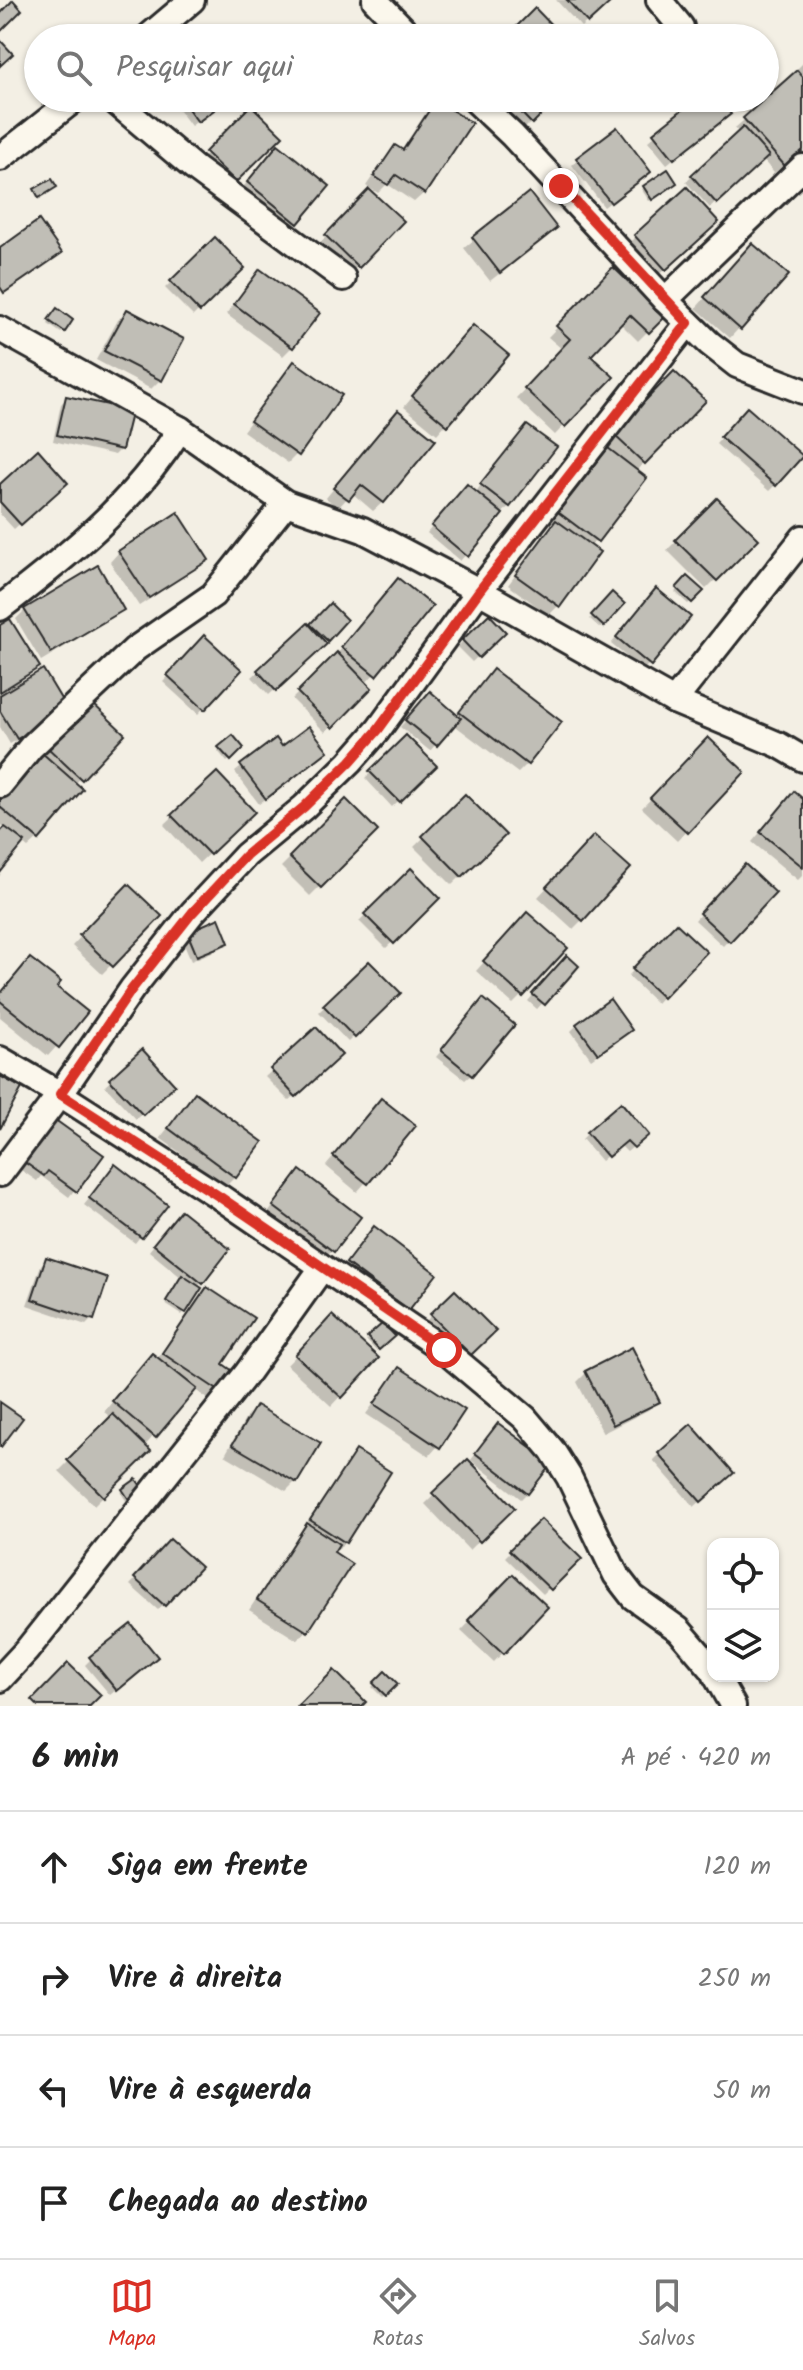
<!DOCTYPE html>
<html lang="pt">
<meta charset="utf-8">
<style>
:root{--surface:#fff;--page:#f2f2f2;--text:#222;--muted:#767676;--line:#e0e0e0;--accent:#d93025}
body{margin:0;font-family:Kalam,sans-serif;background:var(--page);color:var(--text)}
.controls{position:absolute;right:24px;bottom:24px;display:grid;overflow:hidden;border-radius:16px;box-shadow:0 2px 6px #0004}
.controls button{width:72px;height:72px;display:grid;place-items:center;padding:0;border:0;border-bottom:2px solid var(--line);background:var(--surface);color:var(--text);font:40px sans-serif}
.stop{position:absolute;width:24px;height:24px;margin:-18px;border:6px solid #d93025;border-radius:50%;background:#fff}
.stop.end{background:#d93025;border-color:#fff;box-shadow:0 2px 8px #0008}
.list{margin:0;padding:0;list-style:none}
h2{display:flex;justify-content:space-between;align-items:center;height:104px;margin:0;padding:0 32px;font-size:34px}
h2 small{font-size:26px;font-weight:400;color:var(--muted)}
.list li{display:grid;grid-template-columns:52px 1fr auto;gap:24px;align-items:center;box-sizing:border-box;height:112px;padding:0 32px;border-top:2px solid var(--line)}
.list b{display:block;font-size:30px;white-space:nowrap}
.list em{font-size:26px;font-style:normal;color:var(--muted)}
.icon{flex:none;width:44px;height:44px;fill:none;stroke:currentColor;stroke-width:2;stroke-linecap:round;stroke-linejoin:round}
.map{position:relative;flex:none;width:803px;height:1706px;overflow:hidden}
.search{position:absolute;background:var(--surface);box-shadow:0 2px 6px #0004;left:24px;right:24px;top:24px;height:88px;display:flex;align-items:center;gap:20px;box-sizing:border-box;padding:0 28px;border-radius:44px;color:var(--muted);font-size:30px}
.sheet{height:552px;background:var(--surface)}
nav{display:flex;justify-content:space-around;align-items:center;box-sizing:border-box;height:112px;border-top:2px solid var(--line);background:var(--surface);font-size:22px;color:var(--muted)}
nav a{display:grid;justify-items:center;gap:4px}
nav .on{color:var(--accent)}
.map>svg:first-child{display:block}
</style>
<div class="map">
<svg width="803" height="1706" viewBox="0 0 803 1706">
<rect width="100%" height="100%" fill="#f3efe4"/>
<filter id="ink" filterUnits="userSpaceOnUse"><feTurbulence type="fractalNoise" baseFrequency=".0125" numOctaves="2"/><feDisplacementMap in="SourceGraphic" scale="16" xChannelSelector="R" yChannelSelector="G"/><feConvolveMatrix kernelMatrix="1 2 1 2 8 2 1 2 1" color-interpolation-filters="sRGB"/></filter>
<g filter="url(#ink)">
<g fill="#0003">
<path d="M556,0H610L581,27Z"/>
<path d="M803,63V149L774,173L763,160L710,208L686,182L739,133L735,128L799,72L796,70Z"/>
<path d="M170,98H229L191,126Z"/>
<path d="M489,98H556L522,131Z"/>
<path d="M701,98H715L722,120L667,164L648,141Z"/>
<path d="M721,98H737L727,106Z"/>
<path d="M436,102L424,193L414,202L387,184L378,193L366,186L386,157L395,148L401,151L427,111Z"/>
<path d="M252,108L280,136L229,187L201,159Z"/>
<path d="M269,156L296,222L287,232L239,192Z"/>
<path d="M578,159L643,177L604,207L572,165Z"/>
<path d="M672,186L649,201L642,190L644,187Z"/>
<path d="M369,191L401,221L352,272L320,243Z"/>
<path d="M529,195L546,237L490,281L464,248Z"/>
<path d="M707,231L656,277L627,246L636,237Z"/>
<path d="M215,240L242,268L193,316L165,288Z"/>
<path d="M743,255L786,276L730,338L696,308Z"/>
<path d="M613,270L662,317L638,341L620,323L588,356L611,377L555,435L516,398L563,350L548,337Z"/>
<path d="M260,272L292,347L283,356L226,314Z"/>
<path d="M127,311L181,340L160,380L151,389L96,360L118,320Z"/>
<path d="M54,313L64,331L61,333L48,324Z"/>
<path d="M464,337L506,355L437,434L404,407Z"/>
<path d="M294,364L297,454L288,463L243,431Z"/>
<path d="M674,374L703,401L635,472L644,479L590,547L558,606L549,615L508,585L553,525L551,523L610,449L606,444Z"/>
<path d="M67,398L121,449L115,455L53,441L61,404Z"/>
<path d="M742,416L775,485L769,491L716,444Z"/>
<path d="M389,421L383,502L373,511L352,493L338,508L326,498Z"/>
<path d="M521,433L509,506L460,561L427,533L461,493H475Z"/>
<path d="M65,483L14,529L0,514V486Z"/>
<path d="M717,501L756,539L706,589L667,550Z"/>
<path d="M119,552L206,559L197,568L139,606L110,562Z"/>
<path d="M687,578L701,591L688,604L675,592Z"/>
<path d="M389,590L374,674L365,684L370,688L325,732L292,699L334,658Z"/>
<path d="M612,595L622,604L600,628L590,619Z"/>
<path d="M650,597L649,664L643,670L611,644Z"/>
<path d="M330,606L345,621L318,650L269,695L252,677Z"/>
<path d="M122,609L112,618L41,661L16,619L25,610Z"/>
<path d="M489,617L504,632L472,662L457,647Z"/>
<path d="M0,628L37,666L19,682L20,685L58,715L10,744L0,727Z"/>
<path d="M204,638L239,670L198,714L163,682Z"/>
<path d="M493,671L527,764L518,773L453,724L430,751L400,727L424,700L456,716Z"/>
<path d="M90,704L122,734L75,784L80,789L38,839L28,848L22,843L0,870V834L6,828L0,824V801Z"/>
<path d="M232,737L242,748L227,762L218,751Z"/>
<path d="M406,738L434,766L392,807L365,778Z"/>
<path d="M708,740L743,772L677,841L642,808Z"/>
<path d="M275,741L281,749L320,757L259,804L235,772Z"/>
<path d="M217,775L253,812L199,863L164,825Z"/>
<path d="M465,797L503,835L452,885L414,847Z"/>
<path d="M803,801V875L798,880L752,842L785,803Z"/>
<path d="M346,802L375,831L310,896L281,867Z"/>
<path d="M585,847L582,920L573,929L538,897Z"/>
<path d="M745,867L773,893L723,946L695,920Z"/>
<path d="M411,871L438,898L386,948L359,921Z"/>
<path d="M128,887L159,916L102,974L72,946Z"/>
<path d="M518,924L522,995L513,1004L476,971Z"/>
<path d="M677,926L704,952L656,1003L628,976Z"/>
<path d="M188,934L227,942L221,948L191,961L182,940Z"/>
<path d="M561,963L577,966L537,1009L528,1001Z"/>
<path d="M369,964L398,993L348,1042L319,1012Z"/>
<path d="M54,987L86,1013L48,1056L0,1017V996Z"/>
<path d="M478,1007L471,1075L465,1080L436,1057Z"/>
<path d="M577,1025L624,1035L591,1059L571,1031Z"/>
<path d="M316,1030L339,1055L289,1101L265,1077Z"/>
<path d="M142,1052L172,1085L136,1119L105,1086Z"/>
<path d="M195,1094L235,1177L226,1186L160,1138Z"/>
<path d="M372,1110L366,1182L357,1192L326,1166Z"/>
<path d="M48,1127L101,1155L69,1197L41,1176L37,1181L18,1168Z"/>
<path d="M588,1133L640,1141L627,1152L620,1145L601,1161L582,1139Z"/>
<path d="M110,1173L165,1205L135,1243L84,1205Z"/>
<path d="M291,1182L332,1250L323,1259L266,1216Z"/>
<path d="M175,1218L201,1282L182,1315L165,1304L182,1278L149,1251Z"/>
<path d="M365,1238L408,1309L399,1318L339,1273Z"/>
<path d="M47,1259L92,1319L86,1325L27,1305L41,1265Z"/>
<path d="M207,1289L220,1365L217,1390L208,1399L194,1389L144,1447L148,1451L94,1505L59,1471L112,1418L104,1412L143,1364L157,1359L198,1298Z"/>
<path d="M455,1292L493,1331L464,1360L426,1321Z"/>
<path d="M383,1325L392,1336L376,1351L366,1340Z"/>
<path d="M323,1327L376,1358L331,1406L287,1365Z"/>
<path d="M399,1369L438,1446L429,1456L366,1414Z"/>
<path d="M586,1373L657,1401L648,1410L603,1433L577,1382Z"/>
<path d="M257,1407L318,1444L295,1482L286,1491L225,1455L247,1416Z"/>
<path d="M492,1432L527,1493L521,1499L471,1460Z"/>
<path d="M356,1452L345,1542L333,1554L306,1631L297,1640L249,1610L347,1462Z"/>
<path d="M659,1454L726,1479L694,1507L653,1460Z"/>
<path d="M468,1462L512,1508L469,1550L425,1504Z"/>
<path d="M136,1482L129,1505L121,1493Z"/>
<path d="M541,1521L579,1559L543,1594L505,1557Z"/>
<path d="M170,1542L198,1567L158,1610L130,1585Z"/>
<path d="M513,1576L546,1607L494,1662L461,1631Z"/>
<path d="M91,1659L149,1663L110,1695L85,1665Z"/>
<path d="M385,1674L395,1684L382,1697L372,1687Z"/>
</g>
<g fill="#c0beb6" stroke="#2b2b2b" stroke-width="2">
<path d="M13,0L22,10L0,32V14Z"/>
<path d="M567,0H613L588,23Z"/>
<path d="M535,8L564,38H505Z"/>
<path d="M1,41L13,54L0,66V42Z"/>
<path d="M765,61L773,71L765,77Z"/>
<path d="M797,70L803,77V150L785,166L743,118Z"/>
<path d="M180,98H230L198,122Z"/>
<path d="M507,98H558L532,124Z"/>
<path d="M697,98H718L731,114L674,159L653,133Z"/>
<path d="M436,100L472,123L425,194L396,175L388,185L374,176L395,145L403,150Z"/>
<path d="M251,105L283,136L236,182L205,152Z"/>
<path d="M617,127L651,172L611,203L576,158Z"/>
<path d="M743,127L769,156L717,204L691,175Z"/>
<path d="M278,144L330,186L298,224L247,182Z"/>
<path d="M668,169L677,183L652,200L643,186Z"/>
<path d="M52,179L57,187L39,198L34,189Z"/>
<path d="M687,187L719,222L666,270L634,235Z"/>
<path d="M369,189L404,221L359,268L325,235Z"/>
<path d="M529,192L557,228L500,273L472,237Z"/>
<path d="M39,220L62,253L4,293L0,287V248Z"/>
<path d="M215,237L245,268L200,312L170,281Z"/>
<path d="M752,243L789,275L741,330L704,297Z"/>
<path d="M613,267L665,317L649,333L630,315L591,356L614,377L565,427L524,388L570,339L556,326Z"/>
<path d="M260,269L320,313L293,348L234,304Z"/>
<path d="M57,308L73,320L65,332L48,320Z"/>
<path d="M127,309L184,339L162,381L104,351Z"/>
<path d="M473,325L509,355L448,426L412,396Z"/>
<path d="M294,361L342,395L299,456L250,421Z"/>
<path d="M674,371L706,401L645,464L613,434Z"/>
<path d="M66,396L132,410L122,450L57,435Z"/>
<path d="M747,407L803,456L776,486L720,437Z"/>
<path d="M398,410L436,440L384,503L361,485L349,500L333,488Z"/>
<path d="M527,425L557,447L510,507L480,484Z"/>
<path d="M608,448L647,478L598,542L558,512Z"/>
<path d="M38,449L68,483L21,525L0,502V484Z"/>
<path d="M467,484L503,514L468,557L431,526Z"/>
<path d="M717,498L759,539L717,581L675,540Z"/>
<path d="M178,512L209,560L149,598L118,551Z"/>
<path d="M556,520L600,552L560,607L515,575Z"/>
<path d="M98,565L124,610L51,653L24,609Z"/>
<path d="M687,576L704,591L692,603L676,588Z"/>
<path d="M398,578L433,606L376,676L341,647Z"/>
<path d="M656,588L691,617L651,666L616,637Z"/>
<path d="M612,592L625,604L604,627L591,615Z"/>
<path d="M330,603L347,620L328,641L310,624Z"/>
<path d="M489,614L506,632L479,658L462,640Z"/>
<path d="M10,619L40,667L0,692V625Z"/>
<path d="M308,623L327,644L276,691L257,670Z"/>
<path d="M204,635L242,670L205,710L167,675Z"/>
<path d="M337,652L372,688L333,728L297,692Z"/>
<path d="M43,669L67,709L17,739L0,711V695Z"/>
<path d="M493,669L562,722L528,765L459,712Z"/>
<path d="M430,691L461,718L437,746L405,720Z"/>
<path d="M90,701L125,734L82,780L47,747Z"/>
<path d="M309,726L328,751L266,799L240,765L276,738L282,746Z"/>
<path d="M233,735L244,748L231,761L218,747Z"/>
<path d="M406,735L437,766L400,802L369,771Z"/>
<path d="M708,737L745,772L688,833L650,798Z"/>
<path d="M41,752L83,789L39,840L0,807V799Z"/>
<path d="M217,772L255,812L210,855L171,815Z"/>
<path d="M794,791L803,799V867L760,832Z"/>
<path d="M465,794L506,835L462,877L422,836Z"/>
<path d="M346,799L378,831L321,888L289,857Z"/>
<path d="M5,827L25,842L0,873V832Z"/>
<path d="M594,835L631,868L583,921L546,887Z"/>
<path d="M745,864L776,893L730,942L699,913Z"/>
<path d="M411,868L440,898L394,944L364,914Z"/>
<path d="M128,884L162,916L113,967L79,935Z"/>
<path d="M527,912L568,948L523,997L483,961Z"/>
<path d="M219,918L229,943L197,956L187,932Z"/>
<path d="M676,923L707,952L663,998L632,969Z"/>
<path d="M567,955L579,966L545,1005L532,994Z"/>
<path d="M30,958L61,982L57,987L88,1012L59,1048L0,1001V994Z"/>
<path d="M369,961L401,993L355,1038L323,1005Z"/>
<path d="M483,998L515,1025L472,1076L441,1050Z"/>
<path d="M610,999L632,1030L598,1054L576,1024Z"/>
<path d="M316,1027L342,1055L296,1097L270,1069Z"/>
<path d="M142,1049L175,1085L143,1115L109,1079Z"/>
<path d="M0,1076L22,1088L0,1129Z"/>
<path d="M195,1092L263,1142L236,1178L168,1128Z"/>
<path d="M381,1098L416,1126L368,1184L333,1156Z"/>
<path d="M621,1102L649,1135L634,1148L627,1141L608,1157L586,1132Z"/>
<path d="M54,1119L104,1155L77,1192L48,1171L44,1176L23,1161Z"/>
<path d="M115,1164L168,1205L142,1238L89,1198Z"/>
<path d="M300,1170L361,1217L334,1252L273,1206Z"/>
<path d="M181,1210L230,1249L203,1284L153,1244Z"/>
<path d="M374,1226L437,1274L409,1310L346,1263Z"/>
<path d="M46,1257L108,1278L94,1320L32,1299Z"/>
<path d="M182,1275L202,1288L186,1313L166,1301Z"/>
<path d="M207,1287L254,1318L223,1364L233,1371L219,1391L162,1353Z"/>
<path d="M455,1290L496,1331L471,1355L430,1314Z"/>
<path d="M332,1315L379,1358L342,1398L295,1355Z"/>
<path d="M383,1323L395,1336L379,1350L367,1337Z"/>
<path d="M632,1347L660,1402L613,1425L585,1371Z"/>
<path d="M152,1353L197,1389L156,1438L112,1401Z"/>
<path d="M399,1367L465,1410L440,1448L374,1404Z"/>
<path d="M0,1402L23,1418L1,1447H0Z"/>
<path d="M256,1405L321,1443L297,1483L232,1445Z"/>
<path d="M113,1414L151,1451L104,1497L67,1460Z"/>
<path d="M498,1423L552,1463L528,1494L475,1453Z"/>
<path d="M691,1424L734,1473L701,1502L658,1453Z"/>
<path d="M356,1450L391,1472L346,1543L310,1520Z"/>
<path d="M468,1459L515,1508L480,1542L432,1493Z"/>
<path d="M136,1479L147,1495L132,1504L122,1489Z"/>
<path d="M541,1519L582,1559L551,1590L509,1550Z"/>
<path d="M307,1523L339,1544L334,1552L352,1564L308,1632L257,1600Z"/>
<path d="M170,1539L201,1567L165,1606L134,1578Z"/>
<path d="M513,1574L548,1607L504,1654L468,1620Z"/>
<path d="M131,1624L158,1657L117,1691L89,1657Z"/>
<path d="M68,1663L101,1695L90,1706H38L32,1700Z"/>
<path d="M334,1670L366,1702L362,1706H298Z"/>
<path d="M385,1671L398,1684L386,1696L373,1683Z"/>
</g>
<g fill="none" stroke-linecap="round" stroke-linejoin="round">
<g stroke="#2b2b2b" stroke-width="30">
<g id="minor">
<path d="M375,0L412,38"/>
<path d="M659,0L681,27"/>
<path d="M147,38L192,0"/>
<path d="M111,98L194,168L343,278"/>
<path d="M473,98L512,135L665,300L709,343L737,365L803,391"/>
<path d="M0,158L76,98"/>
<path d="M665,300L803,167"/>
<path d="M0,329L180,429L286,503L363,530L479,591L674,701L779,745L803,759"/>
<path d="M0,608C68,556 134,503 180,429"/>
<path d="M674,701L803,538"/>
<path d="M0,785L31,747L135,649L213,595L286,503"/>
<path d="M0,1059L60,1094L220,1197L391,1314L444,1350L525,1418L552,1450L569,1477L616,1575L633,1597L679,1630L713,1670"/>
<path d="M0,1174L60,1094L132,989L192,913L246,855L304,807L350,762L378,730L479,591L688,323"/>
<path d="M716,1676L733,1706"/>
<path d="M0,1679L27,1650L247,1373L322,1268"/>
</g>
</g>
<use href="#minor" stroke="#fbf7ec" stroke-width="24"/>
</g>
</g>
<g fill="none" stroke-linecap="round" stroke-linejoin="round" filter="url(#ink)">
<path stroke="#d93025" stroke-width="10" d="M444,1350L220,1197L60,1094L132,989L192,913L246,855L304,807L350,762L378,730L479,591L688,323L561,186"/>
</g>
</svg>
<div class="controls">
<button><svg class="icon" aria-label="locate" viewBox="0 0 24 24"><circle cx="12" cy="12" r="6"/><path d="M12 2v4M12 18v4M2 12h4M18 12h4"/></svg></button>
<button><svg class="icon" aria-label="layers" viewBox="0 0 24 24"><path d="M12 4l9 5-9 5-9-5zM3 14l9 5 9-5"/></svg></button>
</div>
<div class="stop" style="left:444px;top:1350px"></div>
<div class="stop end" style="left:561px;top:186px"></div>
<div class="search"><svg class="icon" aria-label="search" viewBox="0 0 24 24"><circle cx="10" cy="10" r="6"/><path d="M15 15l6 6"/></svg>Pesquisar aqui</div>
</div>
<section class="sheet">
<h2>6 min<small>A pé · 420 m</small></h2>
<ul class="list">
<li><svg class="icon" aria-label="ahead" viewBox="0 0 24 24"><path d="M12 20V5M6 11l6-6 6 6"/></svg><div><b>Siga em frente</b></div><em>120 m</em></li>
<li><svg class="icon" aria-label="right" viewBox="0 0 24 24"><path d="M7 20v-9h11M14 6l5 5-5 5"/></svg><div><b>Vire à direita</b></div><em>250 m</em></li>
<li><svg class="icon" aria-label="left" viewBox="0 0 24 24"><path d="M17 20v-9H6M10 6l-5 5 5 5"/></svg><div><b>Vire à esquerda</b></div><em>50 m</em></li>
<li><svg class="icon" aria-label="arrive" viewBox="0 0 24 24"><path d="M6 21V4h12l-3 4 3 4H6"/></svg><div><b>Chegada ao destino</b></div></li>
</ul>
</section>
<nav>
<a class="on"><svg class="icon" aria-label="map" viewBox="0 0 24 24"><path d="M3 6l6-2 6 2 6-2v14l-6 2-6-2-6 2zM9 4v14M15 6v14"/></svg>Mapa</a>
<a><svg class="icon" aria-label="directions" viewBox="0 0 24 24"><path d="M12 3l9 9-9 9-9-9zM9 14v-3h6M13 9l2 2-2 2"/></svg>Rotas</a>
<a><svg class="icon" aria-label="saved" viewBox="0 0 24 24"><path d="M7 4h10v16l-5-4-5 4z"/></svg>Salvos</a>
</nav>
